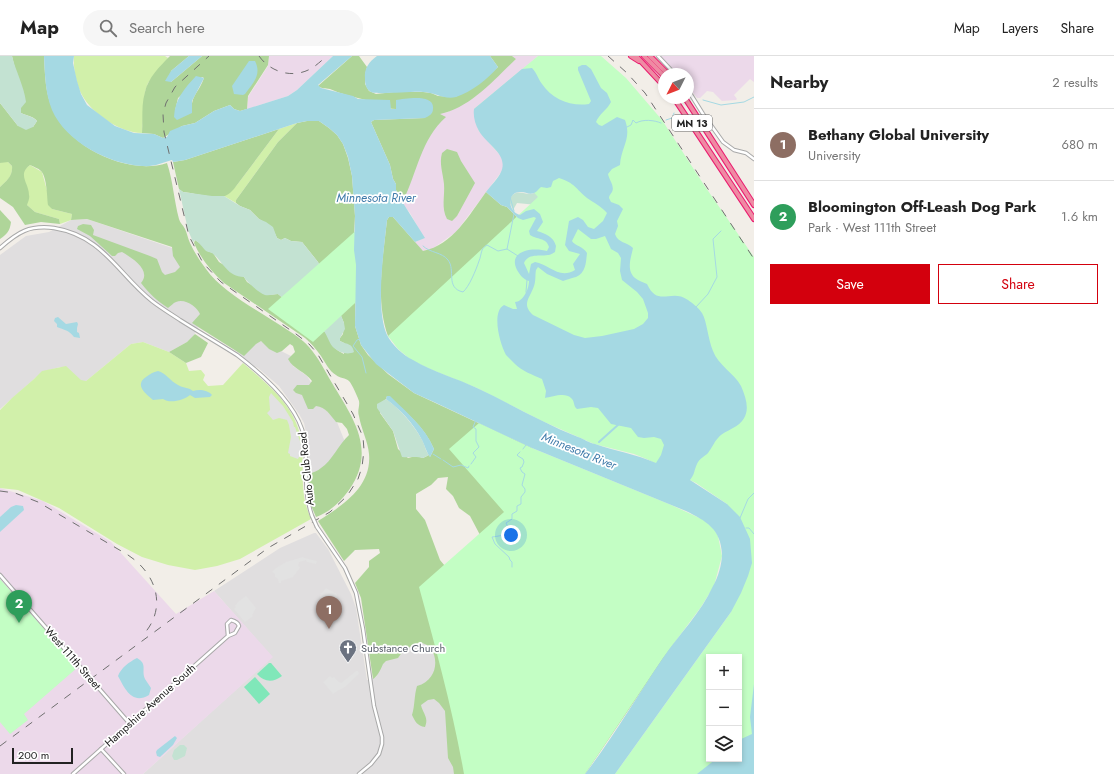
<!DOCTYPE html>
<meta charset="utf-8">
<style>
:root{--surface:#fff;--page:#f6f6f6;--text:#222;--muted:#767676;--line:#e0e0e0;--accent:#d3000d}
body{margin:0;font-family:Jost,sans-serif;background:var(--page);color:var(--text)}
.controls{position:absolute;right:12px;bottom:12px;display:grid;overflow:hidden;border-radius:0px;box-shadow:0 2px 6px #0003}
.controls button{width:36px;height:36px;display:grid;place-items:center;padding:0;border:0;border-bottom:1px solid var(--line);background:var(--surface);color:var(--text);font:20px sans-serif}
.compass{position:absolute;left:658px;top:12px;width:36px;height:36px;border-radius:50%;background:var(--surface);box-shadow:0 2px 6px #0003;rotate:228deg}
.scale{position:absolute;left:12px;bottom:10px;width:61px;box-sizing:border-box;padding-left:4px;border:2px solid #222;border-top:0;font-size:11px;line-height:14px;white-space:nowrap;color:#222;-webkit-text-stroke:3px #fff;paint-order:stroke}
.you{position:absolute;left:511px;top:479px;width:14px;height:14px;margin:-10px;border:3px solid #fff;border-radius:50%;background:#1a73e8;box-shadow:0 0 0 6px #1a73e833}
.badge{display:grid;place-items:center;width:26px;height:26px;border-radius:50%;background:var(--accent);color:#fff;font-size:13px;font-weight:700}
.pin{position:absolute;translate:-50% -33px;filter:drop-shadow(0 1px 2px #0008)}
.pin::after{content:'';position:absolute;top:21px;width:14px;height:12px;background:inherit;clip-path:polygon(0 0,100% 0,50% 100%)}
.list{margin:0;padding:0;list-style:none}
h2{display:flex;justify-content:space-between;align-items:center;height:52px;margin:0;padding:0 16px;font-size:17px}
h2 small{font-size:13px;font-weight:400;color:var(--muted)}
.list li{display:grid;grid-template-columns:26px 1fr auto;gap:12px;align-items:center;box-sizing:border-box;height:72px;padding:0 16px;border-top:1px solid var(--line)}
.list b{display:block;font-size:15px;white-space:nowrap}
.list p{margin:0;font-size:13px;white-space:nowrap;color:var(--muted)}
.list em{font-size:13px;font-style:normal;color:var(--muted)}
.actions{display:flex;gap:8px;padding:12px 16px}
.actions a{flex:1;padding:9px 0;border:1px solid var(--accent);border-radius:0px;text-align:center;font-size:14px;color:var(--accent)}
.actions .main{background:var(--accent);color:#fff}
.icon{flex:none;width:22px;height:22px;fill:none;stroke:currentColor;stroke-width:2;stroke-linecap:round;stroke-linejoin:round}
.map{position:relative;flex:none;width:754px;height:718px;overflow:hidden}
header{display:flex;align-items:center;gap:24px;box-sizing:border-box;height:56px;padding:0 20px;background:var(--surface);border-bottom:1px solid var(--line)}
header strong{font-size:19px}
nav{display:flex;gap:22px;margin-inline-start:auto;font-size:14px}
.search{width:280px;height:36px;background:var(--page);display:flex;align-items:center;gap:10px;box-sizing:border-box;padding:0 14px;border-radius:22px;color:var(--muted);font-size:15px}
main{display:flex}
aside{flex:1;background:var(--surface)}
.map>svg:first-child{display:block}
</style>
<header>
<strong>Map</strong>
<div class="search"><svg class="icon" aria-label="search" viewBox="0 0 24 24"><circle cx="10" cy="10" r="6"/><path d="M15 15l6 6"/></svg>Search here</div>
<nav><a>Map</a><a>Layers</a><a>Share</a></nav>
</header>
<main>
<div class="map">
<svg width="754" height="718" viewBox="0 0 754 718">
<rect width="100%" height="100%" fill="#f2eee8"/>
<g fill="#e0dedf">
<path d="M87,163L172,192L180,199L223,286L198,271L193,281L187,286L169,296L143,286L131,288L86,325H81L60,311L42,316L0,353V199L26,180L49,176L71,164Z"/>
<path d="M255,282L291,300L293,310L307,320L314,331L324,352L337,366L349,396L308,428V386L304,367L299,358L279,330L258,312L249,307L235,294Z"/>
<path d="M314,477H316L328,493L351,538L356,552L367,624L376,621L384,602L398,592L433,581L457,718H143L272,601L214,535L280,492Z"/>
</g>
<g fill="#ecd9ea">
<path d="M269,0H333L297,34L288,40L247,53L248,41L268,10Z"/>
<path d="M512,0H538L474,56L479,75L501,100L504,108L502,115L456,176L432,193L423,195L419,192L415,186L424,182L410,157L402,147L390,109L430,59L448,56L474,41L516,3Z"/>
<path d="M661,0H754V26L750,23L734,39L737,43L736,44L722,45L713,36L707,35L700,42H697L688,30V18H678Z"/>
<path d="M0,432L43,445L111,486L176,558L214,535L273,601L143,718H0Z"/>
</g>
<g fill="#d1f0aa">
<path d="M74,0H165L168,2L148,27L145,36L142,77C121,77 92,58 82,39C76,28 73,12 74,0Z"/>
<path d="M297,67L278,86L236,144V147L224,140L230,136L237,129L279,73Z"/>
<path d="M2,106H8L12,110C13,120 7,125 0,131V107Z"/>
<path d="M30,109L42,116L52,153L72,158L71,164L60,168L59,163L35,156L27,149L23,118L25,113Z"/>
<path d="M143,286L169,296L186,307L189,315L201,314L205,319L203,324L208,330L223,329L243,307C265,326 291,346 299,375C305,395 301,419 304,440C305,447 308,456 311,463L240,503L217,510L195,514L168,509L142,501L117,488L59,452L18,434L0,432V354L12,342L34,323L42,315L66,310L81,324L86,325L131,288Z"/>
</g>
<g fill="#afd599" fill-rule="evenodd">
<path d="M12,0H44C45,18 45,37 53,54C69,91 128,120 167,107C173,125 174,144 179,163C180,167 183,169 185,173C187,177 188,183 190,187C194,196 200,205 206,213C222,236 259,255 283,271C292,277 302,283 309,291C318,301 325,315 332,327C353,362 377,394 349,434C340,446 330,456 316,461L310,447L308,421L309,418C313,416 318,415 321,412C332,405 339,388 349,379L347,373L342,367L336,366C330,359 326,351 316,350L313,353H308L302,339L296,337L293,334L297,329H309L312,325C306,316 293,313 288,303L295,296L293,290L290,288L282,295L277,297L269,293L261,285L256,288L244,300L192,267L200,258C197,251 185,242 176,246C173,247 171,250 168,252C157,245 149,237 141,227C152,214 132,202 122,196L118,197L115,200H112L90,180L77,173L78,170L83,168L91,169L94,174L93,179L150,200L157,203L162,216L165,219L175,216L180,211L173,200L172,191L87,163L71,164L72,158L52,153L48,149C47,141 47,121 41,115C38,112 34,111 30,109C17,119 29,127 29,139C30,142 28,146 27,149L35,156L59,163L60,168L41,166L25,169L13,151L0,142V131C6,125 13,120 12,110L8,106L0,107V47L18,70L33,71L37,65C33,60 27,60 21,57L15,13Z"/>
<path d="M170,0H189L171,15V26L202,0H269L268,9L248,40L247,53L240,55L234,53L230,49L214,55L195,67L182,70L163,82L154,78L142,77C143,64 141,49 145,36C148,22 160,10 170,0ZM202,21L204,22C199,37 190,39 192,57L175,55L178,42Z"/>
<path d="M352,0H359L367,11L365,19V28L369,35L376,38L394,36H423L431,37L438,40L455,41L477,29L498,11L490,0H512L516,3C496,22 469,53 440,58L446,61C421,83 417,117 403,145L396,134V128L393,123L390,109L371,66L374,64L425,62L396,44V53C385,53 376,47 366,44C354,41 341,38 330,33C325,32 322,33 318,30Z"/>
<path d="M307,65H319L329,72L337,79L343,88L348,102L352,120L355,160L354,179L356,209L355,270L361,289L368,299L388,318L414,337L532,392L678,581L585,718L498,513L470,460L459,452L453,440L446,433L448,421L438,422L431,429L416,438V453L425,464L440,504L454,521L494,718H454L453,711L448,702L445,655L439,647L434,643L428,644L421,649C423,658 429,661 425,671C417,670 415,665 412,659C415,649 414,640 417,630C449,621 434,573 410,591C405,594 401,597 398,602L386,605L383,608C381,613 377,621 373,623L361,542L355,527L369,511V505L380,497L379,493L355,494L344,505L318,465C342,450 372,431 369,398C368,385 361,373 359,360C357,355 360,350 359,345C358,342 352,328 349,325C346,322 339,322 336,319C329,315 325,306 321,300C316,293 311,287 305,282L224,227C211,215 201,203 194,187L195,184L201,188L207,195L213,197L219,206L244,221L247,226L267,239L278,238C291,249 307,258 320,271C333,282 326,289 344,298V287L340,285V282L343,278L344,267L318,206L302,186L291,185L285,182L281,184L277,182L272,171L259,163L250,154L240,150L236,147V144L278,86L297,67ZM387,340C406,356 424,370 434,393L430,401L429,399L423,402L416,400L408,402L398,393L393,375L380,357L382,346L386,343Z"/>
<path d="M279,73L237,129C234,133 230,138 225,140C215,143 194,137 183,136L179,133L173,106L185,104Z"/>
<path d="M447,93L457,96L461,105L475,127L457,160L452,165L447,163C441,152 445,140 444,128C443,117 439,108 442,97Z"/>
<path d="M486,136L501,149L507,151L518,162L656,407L388,280C375,244 383,202 387,164L389,161H393L423,195C453,189 469,159 486,136Z"/>
<path d="M0,154L11,166C10,175 7,178 0,183Z"/>
<path d="M195,278L208,287L201,301L186,307L169,296L187,286Z"/>
</g>
<g fill="#c3e2d2">
<path d="M0,0H12C16,16 24,30 26,46L21,52V57C27,60 32,60 37,65L33,71L26,74L18,70L0,47Z"/>
<path d="M539,132L537,149L517,147L513,154L509,145C515,129 526,141 534,137C536,136 537,134 539,132Z"/>
<path d="M179,133L183,136L212,140H224L240,150L250,154L259,163L266,166L273,171L277,182L281,184L285,182L291,185L302,186L318,206L324,216L344,267L345,273L340,282V285C348,289 352,287 354,296C348,299 340,297 334,292C329,288 327,277 321,271C308,258 291,250 278,238C274,238 269,240 265,239C259,237 247,226 244,221C227,221 223,205 212,197C210,196 208,196 206,195C202,191 200,187 195,184L193,186L188,174Z"/>
<path d="M386,343C401,354 413,368 422,384C425,389 425,394 429,399L423,402C415,400 409,402 402,401L393,375L377,352V348Z"/>
<path d="M184,689L187,692L185,700L177,704H174L172,700L174,694L180,689Z"/>
</g>
<g fill="#c3fec4" fill-rule="evenodd">
<path d="M538,0H601L626,22L662,64L704,129L754,201V718H615L731,556L727,448L696,427L649,404L634,398L594,388L542,365L477,332L432,314L411,304L398,293L388,280L538,141L479,75L474,56V53ZM709,601H739V703H709Z"/>
<path d="M369,163L368,235L313,286L268,253Z"/>
<path d="M479,367L532,392L669,448L704,464L714,473L718,480L722,500L714,530L701,551L663,602L585,718H464C453,655 436,593 419,531L504,456L449,393Z"/>
<path d="M0,523L78,611L24,658L28,664L10,678L0,666Z"/>
</g>
<g fill="#80e7b9">
<path d="M269,607H271L282,620C273,627 264,626 257,618Z"/>
<path d="M255,621L270,638L259,648L244,631Z"/>
</g>
<g fill="#e2e2e2">
<path d="M271,337L283,350L293,366L294,371H295L301,388V401H299L298,403L290,400V398L288,397L291,381L289,369L287,364L279,362L273,364L267,357L270,354L269,341Z"/>
<path d="M303,501L304,502L317,505L316,508L307,506L306,504L299,506L298,510L300,511L299,513L293,521L281,525V527H279L278,523L275,521V518L272,516L276,512L286,506Z"/>
<path d="M326,532L337,538V540L336,543L341,550L336,553L331,551L329,552L320,541L321,537H322Z"/>
<path d="M246,540L256,552L252,559L253,560L245,566L234,553L236,551L235,550L238,546Z"/>
<path d="M356,615H358L359,618L345,631L339,634L333,638L323,626L330,620L332,622L334,621L339,626L341,627Z"/>
</g>
<g fill="#a5d9e3" fill-rule="evenodd">
<path d="M44,0H74L73,7L77,25L81,38L87,49L115,70L134,77L154,78L163,82L167,81L170,75L182,70L195,67L214,55L230,49L234,53L240,55L288,40L297,34L333,0H352L318,29L321,32L353,40L358,43L390,44L391,53H396V44C405,43 435,37 433,53C433,58 429,60 425,62L374,64L371,66L390,109L393,123L396,128V134L403,145V147L425,182L415,186L393,161H389L387,164C384,194 375,252 387,279C392,289 403,299 413,304C433,316 456,322 477,332C511,348 543,367 578,381C584,383 589,387 595,388C615,395 636,398 656,407L661,399L664,389L661,383L654,381L644,382L638,381L631,372L611,368L598,352L591,351L577,353C573,350 575,345 571,342C565,336 552,341 545,342L546,335L542,323C533,319 522,315 515,308C512,305 509,302 506,299C500,288 491,256 504,249L513,253H517L515,246C523,246 529,233 529,225C523,223 520,219 517,214C507,194 534,191 547,195L549,191C546,181 537,184 530,179L529,175L536,162L534,161L523,164L518,162L507,151L501,149L486,136C491,129 498,123 501,116C509,98 486,88 479,75C475,68 473,60 474,53L522,13L532,12C537,17 538,23 542,28C552,43 571,51 589,48L591,45L578,14V11L582,9H586L591,13L601,32L607,37L611,46C607,54 599,58 596,66L599,69L602,70L617,61L625,64C632,83 621,91 620,109L612,113L608,118C609,124 615,130 612,136C611,138 609,139 609,142L611,146L619,149L623,153L617,165L618,170L615,178C618,187 627,186 633,192C631,202 626,214 635,222C639,225 643,226 647,228C658,252 671,232 688,244C692,247 699,252 702,257C707,265 708,284 713,295C718,309 734,317 741,330C748,346 752,362 733,372C728,375 722,377 718,382C714,386 712,392 708,397C705,400 699,403 697,408C694,414 695,418 690,424L727,448L740,461L750,483L752,507L748,520L741,537L731,556L615,718H585C613,682 637,640 663,602C679,578 701,557 713,530C718,522 722,508 722,498C721,473 706,465 686,455L532,392L434,346L414,337L376,308L361,289L355,270L356,209L354,194L355,160L352,120L348,101L343,88L337,79L329,72L319,65H307L297,67L185,104L173,106L172,104C162,107 154,111 142,110C109,108 66,86 52,54C45,37 45,18 44,0ZM559,122C575,127 576,133 587,142C594,147 601,150 607,157L603,165L594,173L588,171L583,164L578,161L569,165L565,189L569,195L580,198L573,208L575,214C559,224 549,208 535,206L531,208L529,218L524,207C530,194 545,204 555,196L556,190C553,180 546,178 537,175L543,166L540,158L534,153L526,155L520,159C517,158 515,157 513,154C507,146 511,135 521,136C526,136 529,139 534,137C537,136 538,133 541,131L547,132L551,131L553,125ZM578,173L591,183H596L605,180L611,193L618,197L621,202L620,215L622,224L637,236L643,243L648,257V262L643,268L634,273L602,280L585,282L574,279L533,259C521,248 530,242 534,230C536,225 535,219 536,214L538,211L547,218L563,225C568,223 572,222 576,221C586,217 586,206 587,197C583,190 575,190 572,185Z"/>
<path d="M189,0H202L171,26L165,25L171,15Z"/>
<path d="M377,0H490L498,11C488,23 471,36 456,41C444,44 434,36 423,36C413,35 377,39 371,36C366,33 365,28 365,23C364,12 369,6 377,0Z"/>
<path d="M249,5H255C262,19 253,27 245,38L243,39L234,38L232,30Z"/>
<path d="M196,20L204,22L192,45V57L177,64L174,61C175,43 184,33 196,20Z"/>
<path d="M58,261L66,268L77,266L78,268L77,272V276L79,277L80,282L74,281C69,274 64,274 57,271V268L54,265L55,262Z"/>
<path d="M158,315C166,317 170,325 178,329C183,332 188,331 193,335C199,333 208,334 212,339L210,341L195,342L190,339C184,344 170,348 163,343L153,344C146,338 134,329 146,321C150,318 153,316 158,315Z"/>
<path d="M387,340H390C407,357 425,371 434,393L430,401C426,395 425,390 422,384C413,367 401,354 386,343Z"/>
<path d="M16,449L23,450L24,454L0,476V461L11,451Z"/>
<path d="M137,602C148,608 141,614 145,623C147,626 149,629 151,632L149,639C132,649 125,633 118,620C121,612 129,606 137,602Z"/>
<path d="M754,628V718H697L716,703H739V684L752,678L750,661Z"/>
<path d="M175,680L177,682L173,689L160,701L157,700L156,696L157,694Z"/>
</g>
<g fill="none" stroke-linecap="round" stroke-linejoin="round">
<g stroke="#a5d9e3" stroke-width="1">
<path d="M703,44L721,49L744,46L754,41"/>
<path d="M666,64L672,62L674,57"/>
<path d="M627,71L631,69L633,64L636,67C643,63 654,64 661,67"/>
<path d="M510,141L514,155"/>
<path d="M423,190C430,197 442,196 448,204C456,214 445,232 463,236C469,231 476,214 479,205C482,198 480,193 487,189L498,195L507,193L518,200"/>
<path d="M507,193L514,158"/>
<path d="M526,236L527,224"/>
<path d="M696,251L708,238L717,221L713,183L721,175"/>
<path d="M360,283L357,284L353,290L362,301L366,317"/>
<path d="M523,393L526,389"/>
<path d="M433,398L441,403"/>
<path d="M443,404L453,411L461,409L468,412L469,410"/>
<path d="M471,408L476,401L473,397L479,391L476,385V373L473,371L476,364"/>
<path d="M740,462L748,443L754,437"/>
<path d="M508,471L506,467L512,463V458L517,455V450L521,448V441L525,436V433L522,429L525,418L522,416L520,412L522,411L524,406L523,403L518,400L517,399L520,396"/>
<path d="M746,472H749L754,478"/>
<path d="M508,474C506,480 498,480 492,481L495,488L509,501L510,504L512,506V511"/>
</g>
<path stroke="#a5d9e3" stroke-width="2" d="M599,386L619,368"/>
<g stroke="#a9a9a9" stroke-width="4.5">
<g id="minor">
<path d="M658,0L675,18"/>
<path d="M688,34L703,58L723,86L734,94L746,97L754,103"/>
<path d="M0,192C18,176 29,169 54,172C103,180 118,218 152,245C161,252 171,258 180,264C199,276 218,287 237,299C262,318 298,349 304,381C309,409 302,431 312,460"/>
<path d="M317,471L345,512L356,537L363,573L374,650L382,681V688L379,698L371,708L359,718"/>
<path d="M0,519L130,668"/>
<path d="M101,693L124,718"/>
<path d="M73,718L228,580L235,577L239,570C238,566 235,565 231,564L227,568L228,580"/>
</g>
</g>
<g stroke="#ea1b6f" stroke-width="6">
<g id="highway">
<path d="M631,0L639,5"/>
<path d="M636,0L664,30"/>
<path d="M644,0L664,20"/>
<path d="M650,0L668,18"/>
<path d="M674,42L754,163"/>
<path d="M685,42L754,149"/>
</g>
</g>
<use href="#minor" stroke="#fff" stroke-width="2.5"/>
<use href="#highway" stroke="#ef8aa3" stroke-width="4"/>
<g stroke="#707070" stroke-width="1" stroke-dasharray="8 8" stroke-linecap="butt">
<path d="M259,0C271,17 294,23 312,12C317,9 322,4 327,0"/>
<path d="M608,0L627,17L645,37L754,203"/>
<path d="M0,435L15,437L38,446L128,499C157,518 168,553 142,580"/>
<path d="M0,690L245,509L268,492L330,456L347,440L358,423L362,411L364,394L363,381L353,358L317,297L309,288L296,278L221,226L203,207L189,180L164,76L163,58L166,47L175,31L209,0"/>
</g>
<g stroke="#a9a9a9" stroke-width="4.5" stroke-linecap="butt">
<path id="minor-bridge" d="M312,460L317,471"/>
</g>
<use href="#minor-bridge" stroke="#fff" stroke-width="2.5"/>
</g>
<defs>
<g id="church-pin" transform="scale(0.9)"><path d="M0 17L-7.5 6A9.5 9.5 0 1 1 7.5 6Z" fill="#6b7280" stroke="#fff"/><path d="M-1.2-6h2.4v3.5h3.3v2.4h-3.3V6h-2.4V-.1h-3.3v-2.4h3.3Z" fill="#fff"/></g>
</defs>
<g fill-rule="evenodd">
<use href="#church-pin" x="348" y="592"/>
</g>
<g text-anchor="middle" stroke-width="3.5" stroke-linejoin="round" paint-order="stroke">
<rect fill="#fff" stroke="#646464" stroke-width="1" x="672" y="59" width="40" height="16" rx="3"/>
<g font-size="10" font-weight="bold" fill="#222">
<text x="692" y="71">MN 13</text>
</g>
<g font-size="11" fill="#222" stroke="#fff">
<text transform="translate(306 413) rotate(-96)" y="4">Auto Club Road</text>
<text transform="translate(73 602) rotate(49)" y="4">West 111th Street</text>
<text transform="translate(150 649) rotate(-42)" y="4">Hampshire Avenue South</text>
</g>
<g font-size="11" fill="#5b616d" stroke="#fff" text-anchor="start">
<text x="361" y="596">Substance Church</text>
</g>
<g font-size="12" font-style="italic" fill="#3f7baa" stroke="#fff">
<text x="376" y="146">Minnesota River</text>
<text transform="translate(579 395) rotate(22)" y="4">Minnesota River</text>
</g>
</g>
</svg>
<div class="controls">
<button>+</button>
<button>−</button>
<button><svg class="icon" aria-label="layers" viewBox="0 0 24 24"><path d="M12 4l9 5-9 5-9-5zM3 14l9 5 9-5"/></svg></button>
</div>
<svg class="compass" viewBox="-18 -18 36 36"><path d="M0-13l5 13h-10z" fill="#e53935"/><path d="M0 13l5-13h-10z" fill="#767676"/></svg>
<div class="scale">200 m</div>
<div class="you"></div>
<div class="pin badge" style="left:329px;top:573px;background:#8d6e63">1</div>
<div class="pin badge" style="left:19px;top:567px;background:#2e9e5b">2</div>
</div>
<aside>
<h2>Nearby<small>2 results</small></h2>
<ul class="list">
<li><span class="badge" style="background:#8d6e63">1</span><div><b>Bethany Global University</b><p>University</p></div><em>680 m</em></li>
<li><span class="badge" style="background:#2e9e5b">2</span><div><b>Bloomington Off-Leash Dog Park</b><p>Park · West 111th Street</p></div><em>1.6 km</em></li>
</ul>
<div class="actions"><a class="main">Save</a><a>Share</a></div>
</aside>
</main>
